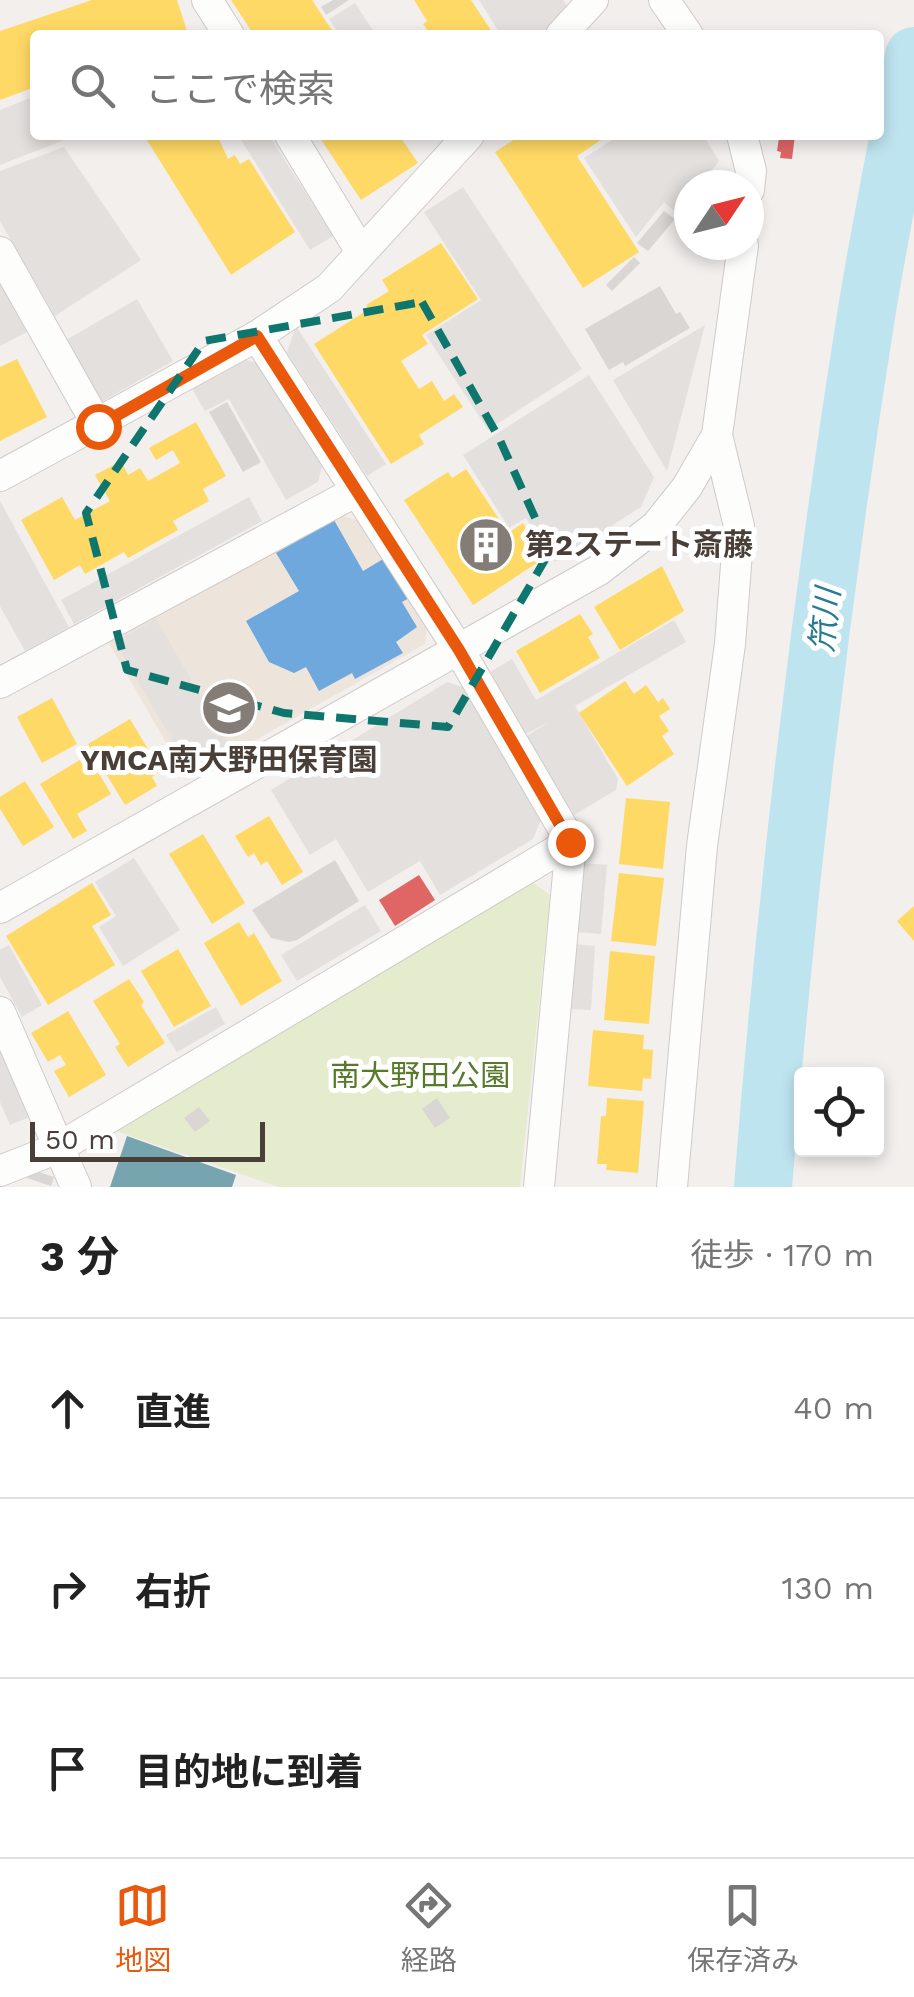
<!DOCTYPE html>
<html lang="ja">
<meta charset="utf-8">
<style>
:root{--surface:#fff;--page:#f2f2f2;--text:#222;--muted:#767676;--line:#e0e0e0;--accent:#ea580c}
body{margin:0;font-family:"Work Sans","Noto Sans JP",sans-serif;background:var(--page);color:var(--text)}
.controls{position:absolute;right:30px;bottom:30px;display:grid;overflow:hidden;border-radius:10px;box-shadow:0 5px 15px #0003}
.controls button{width:90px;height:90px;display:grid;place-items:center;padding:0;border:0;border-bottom:2px solid var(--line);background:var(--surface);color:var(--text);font:50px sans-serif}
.compass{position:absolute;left:674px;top:170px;width:90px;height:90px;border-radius:50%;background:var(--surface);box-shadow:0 5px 15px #0003;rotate:55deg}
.scale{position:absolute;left:30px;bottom:25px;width:235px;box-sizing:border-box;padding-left:10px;border:5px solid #493f38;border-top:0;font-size:28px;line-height:35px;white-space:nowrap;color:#493f38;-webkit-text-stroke:8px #fff;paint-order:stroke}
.stop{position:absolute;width:30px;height:30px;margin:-22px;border:8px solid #ea580c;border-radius:50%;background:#fff}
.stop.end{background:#ea580c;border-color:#fff;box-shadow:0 2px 10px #0008}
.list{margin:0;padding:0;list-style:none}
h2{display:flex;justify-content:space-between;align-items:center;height:130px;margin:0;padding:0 40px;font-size:42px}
h2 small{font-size:32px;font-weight:400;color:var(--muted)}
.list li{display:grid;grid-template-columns:65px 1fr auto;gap:30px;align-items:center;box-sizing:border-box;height:180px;padding:0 40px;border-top:2px solid var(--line)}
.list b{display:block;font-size:38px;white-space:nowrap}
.list em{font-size:32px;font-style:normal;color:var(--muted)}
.icon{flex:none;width:55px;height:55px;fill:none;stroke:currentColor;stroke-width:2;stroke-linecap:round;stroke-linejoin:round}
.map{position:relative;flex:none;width:914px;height:1187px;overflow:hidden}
.search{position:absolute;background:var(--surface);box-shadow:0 5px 15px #0003;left:30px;right:30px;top:30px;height:110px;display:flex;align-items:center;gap:25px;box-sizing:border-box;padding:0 35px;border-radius:10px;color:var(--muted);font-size:38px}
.sheet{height:670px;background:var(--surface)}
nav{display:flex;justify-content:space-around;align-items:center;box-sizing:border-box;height:140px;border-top:2px solid var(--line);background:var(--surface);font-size:28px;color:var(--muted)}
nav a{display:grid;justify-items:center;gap:5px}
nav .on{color:var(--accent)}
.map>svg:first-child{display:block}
</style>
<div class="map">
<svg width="914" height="1187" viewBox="0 0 914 1187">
<rect width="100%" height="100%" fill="#f2efed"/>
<path fill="#ede5dc" d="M341,515L361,522L427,627L425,644L187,779L107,640Z"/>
<path fill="#e5eccd" d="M531,881L550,895L520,1187H279L116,1131Z"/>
<g fill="#e4e0de">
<path d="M479,0H563L567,6L542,35H501Z"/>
<path d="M355,3L376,35H340L329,19Z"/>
<path d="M35,96V135H77L0,165V110Z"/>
<path d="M238,135H269L333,236L310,250Z"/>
<path d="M620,135H703L719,161L700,185H689V198L677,213L664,202L636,237L584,158Z"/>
<path d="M64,147L141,260L55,316L0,221V171Z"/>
<path d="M463,187L582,369L488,430L426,335L481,300L424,212Z"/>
<path d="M0,281L27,332L0,346Z"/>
<path d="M137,299L173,361L101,402L66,340Z"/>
<path d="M705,325L667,471L613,380Z"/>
<path d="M296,326L386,464L367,476L287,352Z"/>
<path d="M240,359L265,364L323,463L318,482L286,500L229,399L205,411L191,387Z"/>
<path d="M589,375L654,477L641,507L555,562L526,518L509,528L463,455Z"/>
<path d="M249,497L262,521L74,624L61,600Z"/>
<path d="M0,501L69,627L25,651L0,606Z"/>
<path d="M156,619L229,745L189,769L115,642Z"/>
<path d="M674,620L686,642L575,706L618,779L616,790L574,815L527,736L549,722L526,734L490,672L512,659L536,700Z"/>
<path d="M447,682L469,689L541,820L533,839L440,895L420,861L368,892L336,839L310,855L271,790Z"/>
<path d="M134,858L180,930L123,966L99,927L116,916L95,882Z"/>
<path d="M583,863L607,865L601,934L576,932Z"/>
<path d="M365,905L381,931L297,981L281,955Z"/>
<path d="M574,944L595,946L591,1010L569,1009Z"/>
<path d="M9,945L42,1005L22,1017L0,977V950Z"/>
<path d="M216,1007L225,1024L177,1052L166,1035Z"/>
<path d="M0,1044L32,1116L10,1125L0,1102Z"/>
</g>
<g fill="#ffd966">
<path d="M92,0H177L187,31L176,35H35V87L0,100V31Z"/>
<path d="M231,0H312L335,35H254Z"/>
<path d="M414,0H471L494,35H431L423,24L427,21Z"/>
<path d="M149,135H217L228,159L235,155L240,164L249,159L295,232L231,275L145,137Z"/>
<path d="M318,135H399L418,163L361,200Z"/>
<path d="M521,135H608L577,156L639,252L583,288L495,152Z"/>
<path d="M441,243L478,299L422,335L428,344L401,361L419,389L432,381L444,401L454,394L463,407L419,435L424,444L391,464L314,344L369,309L366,305L389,291L382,280Z"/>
<path d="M17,359L47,417L0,441V367Z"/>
<path d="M196,422L226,476L203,489L209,501L173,521L178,530L128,558L124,552L85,574L80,565L54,580L21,520L62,497L75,520L110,501L95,475L121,461L128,475L140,468L148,481L180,463L173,450L156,460L149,448Z"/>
<path d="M466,469L508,533L523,523L546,557L473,605L404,500L448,472L452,478Z"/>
<path d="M662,566L684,611L620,650L594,607Z"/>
<path d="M580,614L593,634L588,637L600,658L540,693L516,651Z"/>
<path d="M625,681L634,694L646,685L658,702L663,698L670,709L659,716L669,731L662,736L674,754L627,786L579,713Z"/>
<path d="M52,698L77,744L42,763L17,717Z"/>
<path d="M130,719L161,771L152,777L157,786L125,805L88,744Z"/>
<path d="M88,755L111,794L77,814L87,831L73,839L40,784Z"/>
<path d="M25,781L54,827L23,846L0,809V797Z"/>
<path d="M626,798L670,802L663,869L619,864Z"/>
<path d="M269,816L303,872L282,885L267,861L261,865L254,853L248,857L235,836Z"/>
<path d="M203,834L245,903L212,924L169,854Z"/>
<path d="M619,873L664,878L656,946L611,941Z"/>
<path d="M92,883L111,915L92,926L115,965L48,1005L6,936Z"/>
<path d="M914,906V941L897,921Z"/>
<path d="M239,922L248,937L254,933L282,981L241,1006L204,943Z"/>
<path d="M178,949L211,1006L174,1027L141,971Z"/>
<path d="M610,951L655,956L649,1024L604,1020Z"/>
<path d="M129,979L144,1002L141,1005L165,1043L128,1067L115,1047L120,1044L93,1001Z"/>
<path d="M68,1011L106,1075L69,1097L54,1071L66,1065L60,1055L48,1062L31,1033Z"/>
<path d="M593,1030L644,1035L643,1049L653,1050L651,1079L643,1078L642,1091L588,1086Z"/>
<path d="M607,1098L644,1101L638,1173L606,1170L607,1164H597L601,1116H606Z"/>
</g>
<g fill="#e06666">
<path d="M772,135H795L792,159L780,158L781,152L777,151L779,138Z"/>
<path d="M419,875L435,900L395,926L379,900Z"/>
</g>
<path fill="#6fa8dc" d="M334,520L363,571L385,558L409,598L402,602L417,627L396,642L403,653L355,679L352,673L319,691L306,667L294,673L269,662L246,621L299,591L276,553Z"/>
<path fill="#76a5af" d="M127,1136L236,1175L232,1187H110Z"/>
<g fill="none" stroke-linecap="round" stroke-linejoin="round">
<path stroke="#bee4f0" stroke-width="58" d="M763,1187C786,896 820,605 866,316C880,229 898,143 914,56"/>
</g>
<g fill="#dad6d3">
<path d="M333,0H349L326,15L321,7Z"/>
<path d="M664,211L675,219L648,251L637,243Z"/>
<path d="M634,257L640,263L612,291L606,285Z"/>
<path d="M660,286L676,314L680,312L690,328L625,366L623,362L609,370L585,329Z"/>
<path d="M227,402L261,462L243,472L209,412Z"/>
<path d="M335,860L359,901L297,940L289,942L271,938L252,910Z"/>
<path d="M437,1098L450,1118L435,1128L422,1109Z"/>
<path d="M199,1107L210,1121L195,1132L184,1118Z"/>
<path d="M29,1169L54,1177L51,1186L27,1178Z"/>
</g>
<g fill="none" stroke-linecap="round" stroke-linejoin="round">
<g stroke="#cecbc9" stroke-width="32">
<g id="minor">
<path d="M207,0L229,35"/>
<path d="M664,0L688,35"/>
<path d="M561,35L593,0"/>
<path d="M290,135L361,252"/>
<path d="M742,135L751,171L749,190"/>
<path d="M0,252L98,426"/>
<path d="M257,336L459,650L571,842L539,1187"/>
<path d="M0,476L257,336L329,288L469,135"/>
<path d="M0,683L355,492"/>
<path d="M0,908L599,570L656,526L687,487L717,435L743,245"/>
<path d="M0,1012L76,1187"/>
<path d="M0,1171L58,1148L571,842"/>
<path d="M672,1187L702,846L730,644L739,526L717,435"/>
</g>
</g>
<use href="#minor" stroke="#fdfdfc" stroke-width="30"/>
</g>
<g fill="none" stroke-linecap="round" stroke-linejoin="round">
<path stroke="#ea580c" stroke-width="12" d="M98,426L257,336L459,650L570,842"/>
</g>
<path fill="none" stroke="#0f766e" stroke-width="8" stroke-dasharray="20 12" stroke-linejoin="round" d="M422,302L499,438L550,551L448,727L284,713L127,670L86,513L204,341Z"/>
<defs>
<g id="building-disc" transform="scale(2.875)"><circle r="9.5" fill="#847d77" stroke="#fff"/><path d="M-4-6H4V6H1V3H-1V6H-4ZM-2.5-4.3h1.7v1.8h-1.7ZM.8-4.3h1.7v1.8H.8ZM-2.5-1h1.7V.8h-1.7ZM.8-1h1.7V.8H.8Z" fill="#fff"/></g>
<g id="school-disc" transform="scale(2.875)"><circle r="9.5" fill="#847d77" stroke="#fff"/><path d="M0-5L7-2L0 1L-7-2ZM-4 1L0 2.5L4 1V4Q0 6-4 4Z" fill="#fff"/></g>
</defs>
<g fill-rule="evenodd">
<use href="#building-disc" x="486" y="545"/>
<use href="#school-disc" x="229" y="708"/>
</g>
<g text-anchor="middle" stroke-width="10" stroke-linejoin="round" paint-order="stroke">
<g font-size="30" font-weight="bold" fill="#493f38" stroke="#fff" text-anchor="start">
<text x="525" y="555">第2ステート斎藤</text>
<text x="229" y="770" text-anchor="middle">YMCA南大野田保育園</text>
</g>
<g font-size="30" fill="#577b2a" stroke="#fff">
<text x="420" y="1086">南大野田公園</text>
</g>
<g font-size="32" font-style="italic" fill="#2a7a95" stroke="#fff">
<text transform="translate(825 620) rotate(-84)" y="11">笊川</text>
</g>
</g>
</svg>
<div class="controls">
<button><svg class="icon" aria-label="locate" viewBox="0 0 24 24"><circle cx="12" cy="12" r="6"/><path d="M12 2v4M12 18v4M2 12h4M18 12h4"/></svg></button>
</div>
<svg class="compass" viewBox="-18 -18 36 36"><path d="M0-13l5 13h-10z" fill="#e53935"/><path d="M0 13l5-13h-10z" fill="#767676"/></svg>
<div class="scale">50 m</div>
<div class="stop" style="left:98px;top:426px"></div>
<div class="stop end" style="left:570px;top:842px"></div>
<div class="search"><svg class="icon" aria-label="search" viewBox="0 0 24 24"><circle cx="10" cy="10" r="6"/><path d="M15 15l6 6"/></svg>ここで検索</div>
</div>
<section class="sheet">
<h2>3 分<small>徒歩 · 170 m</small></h2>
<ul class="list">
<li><svg class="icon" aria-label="ahead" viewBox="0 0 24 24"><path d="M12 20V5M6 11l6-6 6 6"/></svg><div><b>直進</b></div><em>40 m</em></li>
<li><svg class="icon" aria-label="right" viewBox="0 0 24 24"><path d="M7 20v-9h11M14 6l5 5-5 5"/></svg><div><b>右折</b></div><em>130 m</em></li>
<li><svg class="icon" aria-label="arrive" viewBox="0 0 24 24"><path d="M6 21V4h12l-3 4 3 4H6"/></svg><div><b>目的地に到着</b></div></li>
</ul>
</section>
<nav>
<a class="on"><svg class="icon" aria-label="map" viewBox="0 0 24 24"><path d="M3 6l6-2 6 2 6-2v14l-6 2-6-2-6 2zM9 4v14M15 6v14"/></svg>地図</a>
<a><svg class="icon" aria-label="directions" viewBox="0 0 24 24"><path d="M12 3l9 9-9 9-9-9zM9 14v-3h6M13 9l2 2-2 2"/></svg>経路</a>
<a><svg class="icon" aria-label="saved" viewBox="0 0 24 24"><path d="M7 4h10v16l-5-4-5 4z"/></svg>保存済み</a>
</nav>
